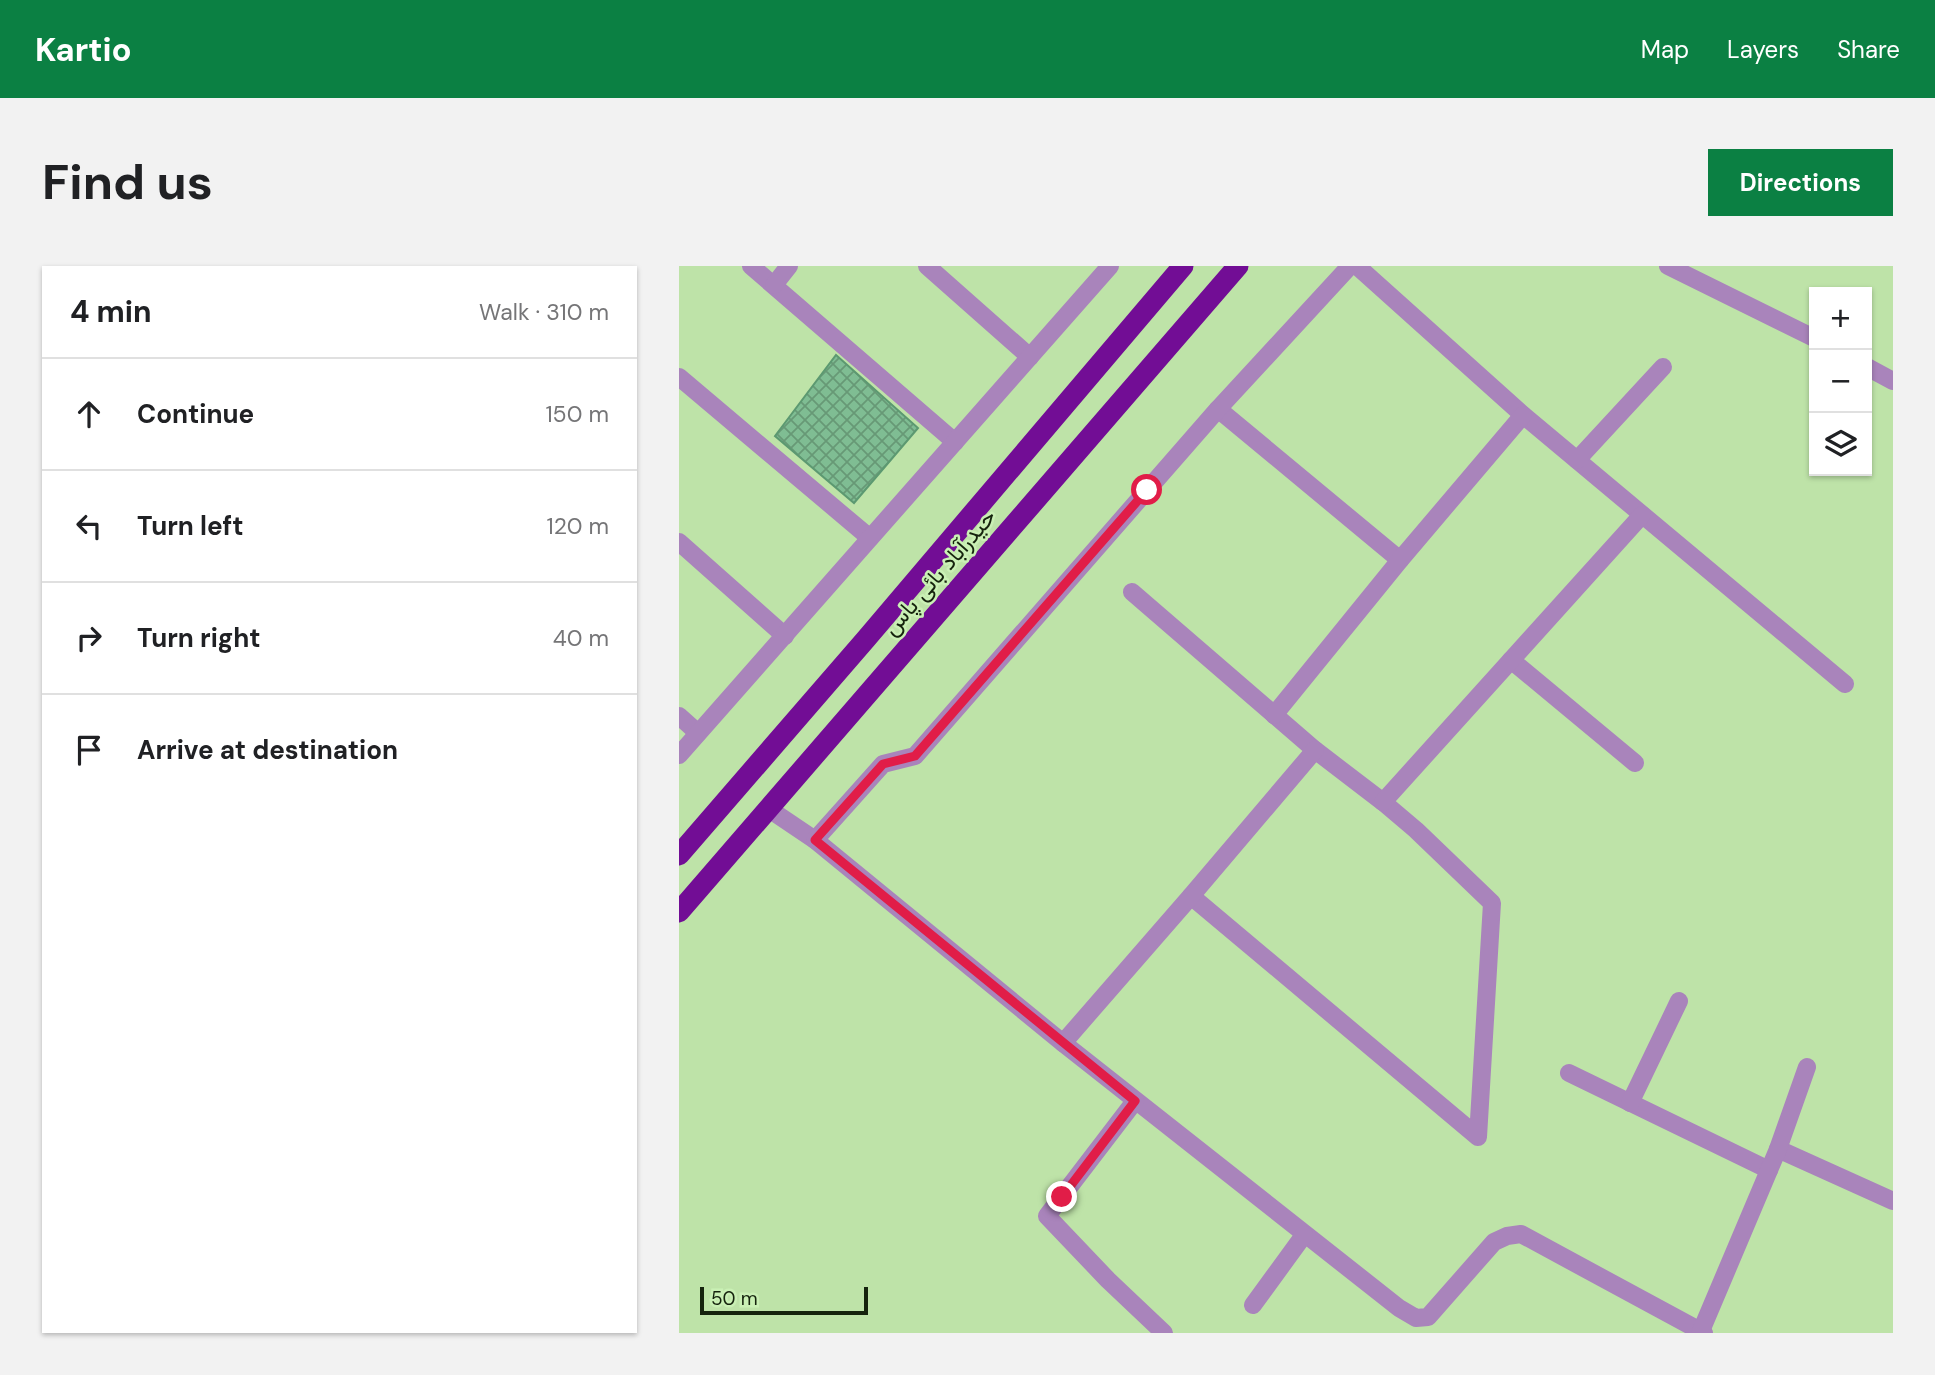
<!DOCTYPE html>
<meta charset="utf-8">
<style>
:root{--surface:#fff;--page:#f2f2f2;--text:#202124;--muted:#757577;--line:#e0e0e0;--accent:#0b8043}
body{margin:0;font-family:"DM Sans",Vazirmatn,sans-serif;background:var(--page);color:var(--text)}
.controls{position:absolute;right:21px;top:21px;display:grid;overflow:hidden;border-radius:0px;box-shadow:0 2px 5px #0004}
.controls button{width:63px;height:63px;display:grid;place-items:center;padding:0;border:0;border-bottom:2px solid var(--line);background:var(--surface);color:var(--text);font:35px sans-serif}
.scale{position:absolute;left:21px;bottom:18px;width:168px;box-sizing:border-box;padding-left:7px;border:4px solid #15230d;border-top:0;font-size:19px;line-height:24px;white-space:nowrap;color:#15230d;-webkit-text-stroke:5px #caf0b5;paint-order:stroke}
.stop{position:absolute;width:21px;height:21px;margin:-16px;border:5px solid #e11d48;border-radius:50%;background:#fff}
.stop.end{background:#e11d48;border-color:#fff;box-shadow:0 2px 7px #0008}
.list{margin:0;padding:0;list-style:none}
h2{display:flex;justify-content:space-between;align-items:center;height:91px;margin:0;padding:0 28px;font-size:30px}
h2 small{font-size:23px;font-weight:400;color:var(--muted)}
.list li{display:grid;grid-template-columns:46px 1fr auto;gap:21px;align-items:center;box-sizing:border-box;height:112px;padding:0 28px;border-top:2px solid var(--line)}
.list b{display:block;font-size:26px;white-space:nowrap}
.list em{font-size:23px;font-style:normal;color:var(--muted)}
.icon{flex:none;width:38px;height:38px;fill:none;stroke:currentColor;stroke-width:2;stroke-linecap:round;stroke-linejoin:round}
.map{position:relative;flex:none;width:1214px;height:1067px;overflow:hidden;border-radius:0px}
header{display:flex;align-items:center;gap:42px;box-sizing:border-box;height:98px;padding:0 35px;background:var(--accent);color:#fff}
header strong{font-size:33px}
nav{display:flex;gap:38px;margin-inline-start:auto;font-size:24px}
.intro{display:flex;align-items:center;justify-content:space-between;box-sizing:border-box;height:168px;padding:0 42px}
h1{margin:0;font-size:49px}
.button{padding:18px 32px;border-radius:0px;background:var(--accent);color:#fff;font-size:24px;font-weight:700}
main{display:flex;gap:42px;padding:0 42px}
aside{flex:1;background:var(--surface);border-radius:0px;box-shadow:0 2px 5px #0004}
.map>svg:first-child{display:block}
</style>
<header>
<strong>Kartio</strong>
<nav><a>Map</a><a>Layers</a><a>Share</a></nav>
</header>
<div class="intro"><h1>Find us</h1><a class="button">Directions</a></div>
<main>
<aside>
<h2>4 min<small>Walk · 310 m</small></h2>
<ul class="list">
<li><svg class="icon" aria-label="ahead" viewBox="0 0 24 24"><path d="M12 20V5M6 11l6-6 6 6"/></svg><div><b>Continue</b></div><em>150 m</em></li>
<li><svg class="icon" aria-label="left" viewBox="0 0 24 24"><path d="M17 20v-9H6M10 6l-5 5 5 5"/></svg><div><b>Turn left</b></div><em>120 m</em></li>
<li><svg class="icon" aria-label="right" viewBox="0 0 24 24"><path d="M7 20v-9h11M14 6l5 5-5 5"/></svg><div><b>Turn right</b></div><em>40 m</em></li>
<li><svg class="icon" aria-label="arrive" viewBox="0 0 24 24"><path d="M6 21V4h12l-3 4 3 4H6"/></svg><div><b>Arrive at destination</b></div></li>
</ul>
</aside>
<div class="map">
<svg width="1214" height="1067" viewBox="0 0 1214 1067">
<defs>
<pattern id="building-cross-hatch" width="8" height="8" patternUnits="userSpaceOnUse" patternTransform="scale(1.75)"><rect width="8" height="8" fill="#7fbd93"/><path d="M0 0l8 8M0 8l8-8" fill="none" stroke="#679976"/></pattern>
</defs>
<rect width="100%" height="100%" fill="#bee3a8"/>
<path fill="url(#building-cross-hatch)" stroke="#5c9971" stroke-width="2" d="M157,89L239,162L175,237L96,170Z"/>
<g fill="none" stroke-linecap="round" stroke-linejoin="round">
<g stroke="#a984bb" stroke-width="18">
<path d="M72,0L276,176"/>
<path d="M248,0L351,91"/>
<path d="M678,0L844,149L1166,418"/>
<path d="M989,0L1135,72"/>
<path d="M95,19L110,0"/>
<path d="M1188,101L1214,115"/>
<path d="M0,111L191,272"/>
<path d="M539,143L721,294"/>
<path d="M898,194L984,101"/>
<path d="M0,276L106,370"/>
<path d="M453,326L636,484L704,536L737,564L813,637L799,871L512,630"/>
<path d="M832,394L956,497"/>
<path d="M595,449L721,294L844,149"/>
<path d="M0,450L19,467"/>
<path d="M0,489L431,0"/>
<path d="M704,536L963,249"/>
<path d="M90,543L136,574L384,777L720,1042L737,1052L749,1051L815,976L828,970L842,968L1025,1067"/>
<path d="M136,574L204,498L236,490L539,143L671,0"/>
<path d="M384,777L512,630L636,484"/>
<path d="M890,807L1090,904"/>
<path d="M456,835L368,950L429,1014L485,1067"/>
<path d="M951,837L1000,735"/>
<path d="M1099,883L1214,935"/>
<path d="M574,1039L625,969"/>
<path d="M1022,1065L1099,883L1128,801"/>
</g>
<g stroke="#720d95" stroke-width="21">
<path d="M0,589L187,373L504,0"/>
<path d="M0,646L559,0"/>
</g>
</g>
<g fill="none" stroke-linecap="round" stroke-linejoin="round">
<path stroke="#e11d48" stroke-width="9" d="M383,931L456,835L136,574L204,498L236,490L468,224"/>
</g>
<g text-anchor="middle" stroke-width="5" stroke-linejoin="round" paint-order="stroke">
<g font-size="23" fill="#15230d" stroke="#caf0b5">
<text transform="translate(260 306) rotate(-49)" y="8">حیدرآباد بائی پاس</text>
</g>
</g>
</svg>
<div class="controls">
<button>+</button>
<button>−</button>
<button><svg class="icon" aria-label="layers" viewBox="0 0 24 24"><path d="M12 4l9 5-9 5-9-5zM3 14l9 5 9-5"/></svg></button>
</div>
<div class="scale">50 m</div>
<div class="stop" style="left:468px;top:224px"></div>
<div class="stop end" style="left:383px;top:931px"></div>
</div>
</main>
